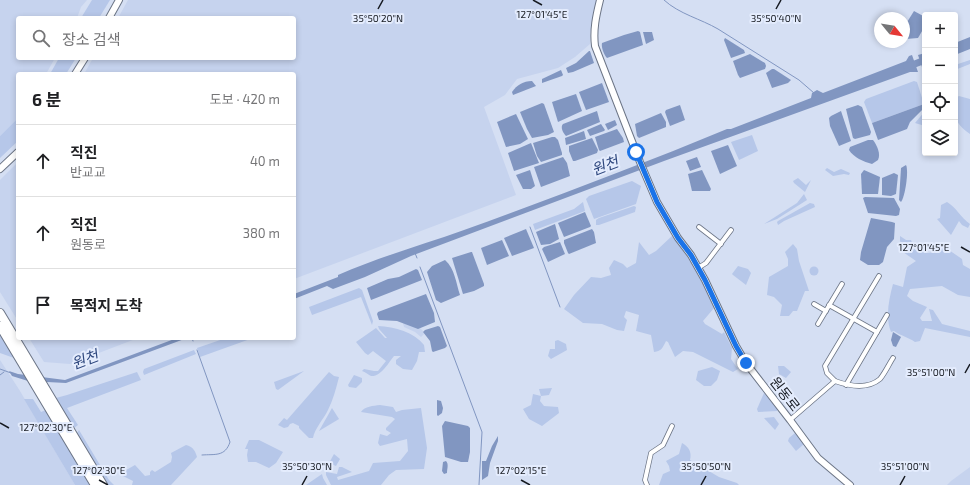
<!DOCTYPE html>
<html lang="ko">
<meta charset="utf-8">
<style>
:root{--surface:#fff;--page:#f2f2f2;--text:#202124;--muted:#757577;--line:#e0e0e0}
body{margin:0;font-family:"Exo 2","Noto Sans KR",sans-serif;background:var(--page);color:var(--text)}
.controls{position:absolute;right:12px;top:12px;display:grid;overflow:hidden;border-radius:4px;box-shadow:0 2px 6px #0003}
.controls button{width:36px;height:36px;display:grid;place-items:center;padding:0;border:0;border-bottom:1px solid var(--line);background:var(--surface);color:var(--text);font:20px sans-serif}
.compass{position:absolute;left:874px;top:12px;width:36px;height:36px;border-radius:50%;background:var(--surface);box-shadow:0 2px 6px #0003;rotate:120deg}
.stop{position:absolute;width:12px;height:12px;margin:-9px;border:3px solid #1a73e8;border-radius:50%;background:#fff}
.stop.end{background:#1a73e8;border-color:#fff;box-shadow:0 1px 4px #0008}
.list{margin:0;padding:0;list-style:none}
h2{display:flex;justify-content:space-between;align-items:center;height:52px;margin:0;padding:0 16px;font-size:17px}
h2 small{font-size:13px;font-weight:400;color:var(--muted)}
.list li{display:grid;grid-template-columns:26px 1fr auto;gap:12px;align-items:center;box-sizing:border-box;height:72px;padding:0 16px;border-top:1px solid var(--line)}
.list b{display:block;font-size:15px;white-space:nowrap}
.list p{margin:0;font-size:13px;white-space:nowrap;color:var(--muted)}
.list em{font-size:13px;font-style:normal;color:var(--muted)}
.icon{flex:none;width:22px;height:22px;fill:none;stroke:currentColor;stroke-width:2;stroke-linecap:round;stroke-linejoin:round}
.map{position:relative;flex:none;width:970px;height:485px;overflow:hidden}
.search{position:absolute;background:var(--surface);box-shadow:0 2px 6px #0003;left:16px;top:16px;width:280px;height:44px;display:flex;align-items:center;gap:10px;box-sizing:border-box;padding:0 14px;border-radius:4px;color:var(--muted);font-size:15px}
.panel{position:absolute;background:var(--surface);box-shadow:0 2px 6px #0003;left:16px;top:72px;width:280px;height:268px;border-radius:4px}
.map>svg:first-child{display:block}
</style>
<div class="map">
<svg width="970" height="485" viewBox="0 0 970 485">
<rect width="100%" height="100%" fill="#d5dff3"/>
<g fill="#c6d3ee">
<path d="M0,0H87L81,7L77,18H18V58H55L46,74H18V118L0,136Z"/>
<path d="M128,0H598L590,33V44L575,57L558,68L517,79L505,95L484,107L516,195L294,279V74H84L93,58H294V18H118Z"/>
<path d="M18,162V321L0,292V180Z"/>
<path d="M403,323L420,328L423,331L424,334L421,337L415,332L404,327Z"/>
<path d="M29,338H138L70,364L44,362Z"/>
<path d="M0,360L20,391L75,485H0Z"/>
<path d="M970,467V485H947L951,481Z"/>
</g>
<g fill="#b6c7e9">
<path d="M92,0H110L99,18H81Z"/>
<path d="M59,58H76L66,74H50Z"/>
<path d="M970,60V64L955,70V65Z"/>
<path d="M914,81L917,82L924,104L872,123L864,102L866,99Z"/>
<path d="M959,96L970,99V134C953,122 955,116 955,98Z"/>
<path d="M925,111V126L915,123Z"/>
<path d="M18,118V141L0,158V136Z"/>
<path d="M752,135L758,151L739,160L731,142Z"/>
<path d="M827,168L834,172L841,169L850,173L849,175L844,174L833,176L825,170Z"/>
<path d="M798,178L806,185L811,180L805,192L794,183L793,181Z"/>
<path d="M632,181L641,186L636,204L594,219L586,199L589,196Z"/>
<path d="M804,194L807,200L777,219L764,224L797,203Z"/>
<path d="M583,202L585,211L535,230L533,224L574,209Z"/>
<path d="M947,202C956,207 961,218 970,224L968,228L962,225L959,221L951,235L937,219L940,218L941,205Z"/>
<path d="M810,203L814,204L815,207L784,221L778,225L777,222L778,221Z"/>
<path d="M634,206L636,207L635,212L599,225H596V220L599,218Z"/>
<path d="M673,235L690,259L702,279L714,308L703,321L705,324L722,334L724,332L732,348L731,359L738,369L733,372L693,352L683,351L675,357L668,342L666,341C663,347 662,351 654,352L651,335L636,331L639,315L626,311L624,317L627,320L624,331L617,330L602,324L583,323L564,309L574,295L591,277L601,278L611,275L609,268L614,260L623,264L627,268L636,263L639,242L649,255L656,251Z"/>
<path d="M900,236L906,240H911L915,250L928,253L940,251L943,246L962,259L963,265L970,269V297L958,295L942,286L910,289L907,296L913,301L927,307L920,318L922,321H932L929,309L933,310L942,324L970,331V337L925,328L920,341L915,342C908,337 901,336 894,331L891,332C885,317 889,299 893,284L903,287L907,267L916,261L903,252L904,248L900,241Z"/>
<path d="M793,244L797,249L799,261L809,291H805L797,311H793L789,316H780L782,305L774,297L767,295L769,277L788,266V259L785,252Z"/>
<path d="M738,266L748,269L751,273L746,285L733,275L732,274Z"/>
<circle cx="814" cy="271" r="4.5"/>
<path d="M359,288L362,290L373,321L372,325L361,297L312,315L309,307Z"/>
<path d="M378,326C395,327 414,332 424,345L425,352H419L417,361L412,370L403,369L396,364V360L401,356H394C389,362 381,377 371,376C369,375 365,372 362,371L364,369L374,371H378L386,361L373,351L368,355L365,353L356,342L376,328L385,338H387L379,329Z"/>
<path d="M0,335L14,358L0,353Z"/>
<path d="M226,338H253L200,357L197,348Z"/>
<path d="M558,340L566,344L567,350L551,359L548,356L550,349H555V341Z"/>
<path d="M194,350L196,354L144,375L143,372L144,369Z"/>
<path d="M778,366H784L791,372L786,378L779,374Z"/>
<path d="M712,367L720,371L717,380L711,386H704L696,380L698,371Z"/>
<path d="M304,371L278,390L276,389L274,382Z"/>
<path d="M137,372L141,380L67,408L78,425L74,428L56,398L67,395Z"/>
<path d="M329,372L334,376L339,377C336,389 333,400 328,410C323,420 315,428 313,438H309L299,428V426L293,423L290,424L288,427L284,428L278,425L284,418L287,420Z"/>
<path d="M354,375L362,378V382L356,388L349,387L348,385Z"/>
<path d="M552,388L549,395L541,396L540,401L544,406L558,407L559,413L542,426L529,419L523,409L531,405L533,394L541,396L539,389Z"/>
<path d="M764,393L777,409V411L758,412L757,409Z"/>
<path d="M24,399H33L41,412L46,410L91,485H75Z"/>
<path d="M380,405L393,407L396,412L402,410L421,408L427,448L424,469L396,470L389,475L381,485H331L326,475V472L337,474L339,467H342L352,472L337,477L338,480L369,471L373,463L400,461L408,451L407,439L380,446L378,443L380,434L387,436L391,433L386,430V428L395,419L392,417L361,412C365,406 373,406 380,405Z"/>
<path d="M332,408L339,419L319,431Z"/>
<path d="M774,417L779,424L775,430L764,418Z"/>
<path d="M79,430L109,480L114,485H108L77,433Z"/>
<path d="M795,433L804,444L796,451L788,441L789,438Z"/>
<path d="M249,440H259L283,452L276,463L269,468L256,462H248L247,455L248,449H245Z"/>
<path d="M682,443C689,447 692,452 690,460L719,477L737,483L739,485H659L663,474L670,471L669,466L666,461L679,454Z"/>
<path d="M186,445C193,447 195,450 197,457L171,485H132L133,481L119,474L135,465L145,476L150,475V472L152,470L155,472L171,462L172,457L171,453Z"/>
<path d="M334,454L340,459L336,466L329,463Z"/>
<path d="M322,474L323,478L327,485H306Z"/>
</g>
<g fill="#8196c1">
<path d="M914,11L925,17V26L918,38L906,39L904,38V27Z"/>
<path d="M638,31L640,32L643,45L607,58C604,55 601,47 602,43L624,35Z"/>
<path d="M643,32H652L654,40L646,44Z"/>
<path d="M970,37V49L955,55V43Z"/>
<path d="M725,38L744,50L745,53L731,58L724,40Z"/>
<path d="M589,51H590L594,63L573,72L568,73L566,68L576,63Z"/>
<path d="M925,53V67L923,70L918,55Z"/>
<path d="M750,54L765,63L766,66L765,69L740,78L738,75L733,61Z"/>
<path d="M912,55L918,72H910L664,161L411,256L365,277L333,289L327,286L294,299V294L338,277V275C379,257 422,245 464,230C552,198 640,165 727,129H731L811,98L812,93L817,90L823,93L906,61L909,56Z"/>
<path d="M772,69H774L791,80L788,83L772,88L766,73Z"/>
<path d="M561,70L563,75L562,76L542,83V79Z"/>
<path d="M532,81L536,86L513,95L512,92C517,85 523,81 532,81Z"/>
<path d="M602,83L609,102L586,110L579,92Z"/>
<path d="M576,94L582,111L558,122L552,102Z"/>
<path d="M542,103L544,104L554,132L548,135L532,138L527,129L520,112Z"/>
<path d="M924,104V108L910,122L907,129L878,140L872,123Z"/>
<path d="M680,105L685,120L670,126L665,112L666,110Z"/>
<path d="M858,105L862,107L871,132L870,135L855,139L853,138L846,109Z"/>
<path d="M597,111L600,122L566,136C563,133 560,127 563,124Z"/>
<path d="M841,111L851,141L839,146L830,126L829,118L831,116Z"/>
<path d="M661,113L666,122V127L639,138L637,136L635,124Z"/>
<path d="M516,114L528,139L520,144L506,147L497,122Z"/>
<path d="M615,120L617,125L608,130L605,124Z"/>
<path d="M601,124L605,130L604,131L590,136L587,130Z"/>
<path d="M617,129L623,138L624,142L600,151L599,150L595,137Z"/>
<path d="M584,131L586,139L566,145L565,138Z"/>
<path d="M552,137H555L558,140L562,153V155L541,162L537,156L533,143Z"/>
<path d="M592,138L598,150L597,153L575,161H573L569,151V146Z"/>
<path d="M868,140H873C877,145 881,154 878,160L872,164C864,162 853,157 849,150L850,147Z"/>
<path d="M531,143L539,163L514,171L508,153Z"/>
<path d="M728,145L737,166L720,174L711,151Z"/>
<path d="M563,157L567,163L570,176L541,187L534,167Z"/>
<path d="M697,157L701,167L690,171L686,161Z"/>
<path d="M906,165C909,171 905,197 901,202L899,200L901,168Z"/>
<path d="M530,170L535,186L531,189H523L516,175Z"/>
<path d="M702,170L711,189L710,191H692L688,174Z"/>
<path d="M864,170L880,177L878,194H862L861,174Z"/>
<path d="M894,173L898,175L896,194L891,196L882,195V178Z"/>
<path d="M865,197L894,198L900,209L899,215L896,216L868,213L863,198Z"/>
<path d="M585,212L591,226L590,227L564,237L558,223Z"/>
<path d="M871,218L892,222L895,223L894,239L887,247L883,262L879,265H868L860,260L861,252Z"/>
<path d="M555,224L559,239L550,244L541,245L536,232Z"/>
<path d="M526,229L534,248L512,256L504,238Z"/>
<path d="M592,229L594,232L596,243L569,254L568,253L564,243V240Z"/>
<path d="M502,240L509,256L487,265L481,248Z"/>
<path d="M560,242L565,254L548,262L542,249L544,247Z"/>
<path d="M471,252H472L484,284V286L474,291L463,294L452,258Z"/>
<path d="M445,260C455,269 456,283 460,295L441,303L436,300L427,272L432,266Z"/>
<path d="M416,269L418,270L422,280L371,300L367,288L388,279L399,277Z"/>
<path d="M426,294L434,313L435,322L418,329L397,321L379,320L377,314L378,312Z"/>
<path d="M438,326L440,327L447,346L445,348L433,352L432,351L430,341L423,332L425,330Z"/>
<path d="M893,332L901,337L896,347L893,346L891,340Z"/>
<path d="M177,338H187L66,383L28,381L12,376L9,371L18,374L65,380Z"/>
<path d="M437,400L441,401L443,408L442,413L438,416L437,415Z"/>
<path d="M445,421L468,426L470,428V452L468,462H461L445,457L442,426Z"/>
<path d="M498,436V441L490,463L488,476L482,480V461H486L492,446Z"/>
<path d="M446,461C449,464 447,469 447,473L444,474L442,471L443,462Z"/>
</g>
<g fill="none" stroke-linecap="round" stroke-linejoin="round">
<g stroke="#8196c1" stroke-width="1">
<path d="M664,0C679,14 701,19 718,29L799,80L814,93"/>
<path d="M530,227L560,307"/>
<path d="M415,253L417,258"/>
<path d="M420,267L482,432L479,485"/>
<path d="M192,338L193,341"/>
<path d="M197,350L230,442C225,457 215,454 202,455"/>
<path d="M0,369L11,373"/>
<path d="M0,375L4,372"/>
</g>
<path stroke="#8196c1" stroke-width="7" d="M907,67L925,60"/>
<g stroke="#6c7586" stroke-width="5.5">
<g id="street">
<path d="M699,227L721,244"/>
<path d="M698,268L706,263L731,230"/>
<path d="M814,304L826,311"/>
<path d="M829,305L877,332"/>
<path d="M818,324L842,284"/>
<path d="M835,381L827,373L825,366L879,276"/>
<path d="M846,385L887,315"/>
<path d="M790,420L835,381C849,386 867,390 880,379C885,373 889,364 893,358"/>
<path d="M647,485L645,480L651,453L663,445L672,426"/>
</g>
</g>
<g stroke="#6c7586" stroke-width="8">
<g id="secondary">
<path d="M600,0C596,16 593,30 595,46L640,162L657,202L678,238L691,255L705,280L736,346L746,363L790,420L818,458L850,485"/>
<path d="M109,18L119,0"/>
<path d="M75,74L85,58"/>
<path d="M0,169L18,152"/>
</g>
</g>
<g stroke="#6c7586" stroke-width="10">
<g id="highway">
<path d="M0,313L103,485"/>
<path d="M0,326L95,485"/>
</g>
</g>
<use href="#street" stroke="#fff" stroke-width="4"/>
<use href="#secondary" stroke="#fff" stroke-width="6"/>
<use href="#highway" stroke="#fff" stroke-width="8"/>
</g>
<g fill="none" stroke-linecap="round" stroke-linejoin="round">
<path stroke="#1a73e8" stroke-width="5" d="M636,152L657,202L678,238L691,255L705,280L736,346L746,363"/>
</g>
<path fill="none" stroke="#161a21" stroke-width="1.5" d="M533,0L542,5M378,9L383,0M776,9L781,0M961,247L970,252M965,373L970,364M0,423L9,428M99,480L108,485M521,480L530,485M302,485L307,476M701,485L706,476M900,485L905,476"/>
<g text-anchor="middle" stroke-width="4" stroke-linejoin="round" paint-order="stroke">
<g font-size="14" fill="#161a21" stroke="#e4ecfd">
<text transform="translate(785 394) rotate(52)" y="5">원동로</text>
</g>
<g font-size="15" font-style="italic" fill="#2d467d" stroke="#e4ecfd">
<text transform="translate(605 166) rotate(-21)" y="5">원천</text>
<text transform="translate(85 360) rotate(-21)" y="5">원천</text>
</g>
</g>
<g font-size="10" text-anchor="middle" fill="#161a21" stroke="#e4ecfd" stroke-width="4" stroke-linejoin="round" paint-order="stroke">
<text x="542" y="18">127°01'45"E</text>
<text x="378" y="22">35°50'20"N</text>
<text x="776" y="22">35°50'40"N</text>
<text x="924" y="251">127°01'45"E</text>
<text x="931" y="376">35°51'00"N</text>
<text x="46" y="431">127°02'30"E</text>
<text x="307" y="470">35°50'30"N</text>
<text x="706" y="470">35°50'50"N</text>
<text x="905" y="470">35°51'00"N</text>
<text x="99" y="474">127°02'30"E</text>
<text x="521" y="474">127°02'15"E</text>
</g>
</svg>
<div class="controls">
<button>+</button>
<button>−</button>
<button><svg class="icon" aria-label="locate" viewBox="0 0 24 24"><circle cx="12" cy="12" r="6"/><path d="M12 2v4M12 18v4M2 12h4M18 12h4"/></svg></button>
<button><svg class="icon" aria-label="layers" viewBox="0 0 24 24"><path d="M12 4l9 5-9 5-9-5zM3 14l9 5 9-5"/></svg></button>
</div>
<svg class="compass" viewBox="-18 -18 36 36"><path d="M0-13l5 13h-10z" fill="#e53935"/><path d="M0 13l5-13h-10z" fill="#757577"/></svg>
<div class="stop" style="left:636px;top:152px"></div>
<div class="stop end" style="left:746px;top:363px"></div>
<div class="search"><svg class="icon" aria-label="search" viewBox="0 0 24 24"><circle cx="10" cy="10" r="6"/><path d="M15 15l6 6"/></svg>장소 검색</div>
<section class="panel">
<h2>6 분<small>도보 · 420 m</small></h2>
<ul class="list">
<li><svg class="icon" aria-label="ahead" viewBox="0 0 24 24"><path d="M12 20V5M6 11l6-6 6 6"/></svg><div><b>직진</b><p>반교교</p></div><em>40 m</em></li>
<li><svg class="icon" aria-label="ahead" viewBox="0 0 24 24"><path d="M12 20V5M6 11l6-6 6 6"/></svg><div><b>직진</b><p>원동로</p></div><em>380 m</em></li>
<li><svg class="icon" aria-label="arrive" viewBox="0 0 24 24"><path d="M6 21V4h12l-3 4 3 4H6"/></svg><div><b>목적지 도착</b></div></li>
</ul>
</section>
</div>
